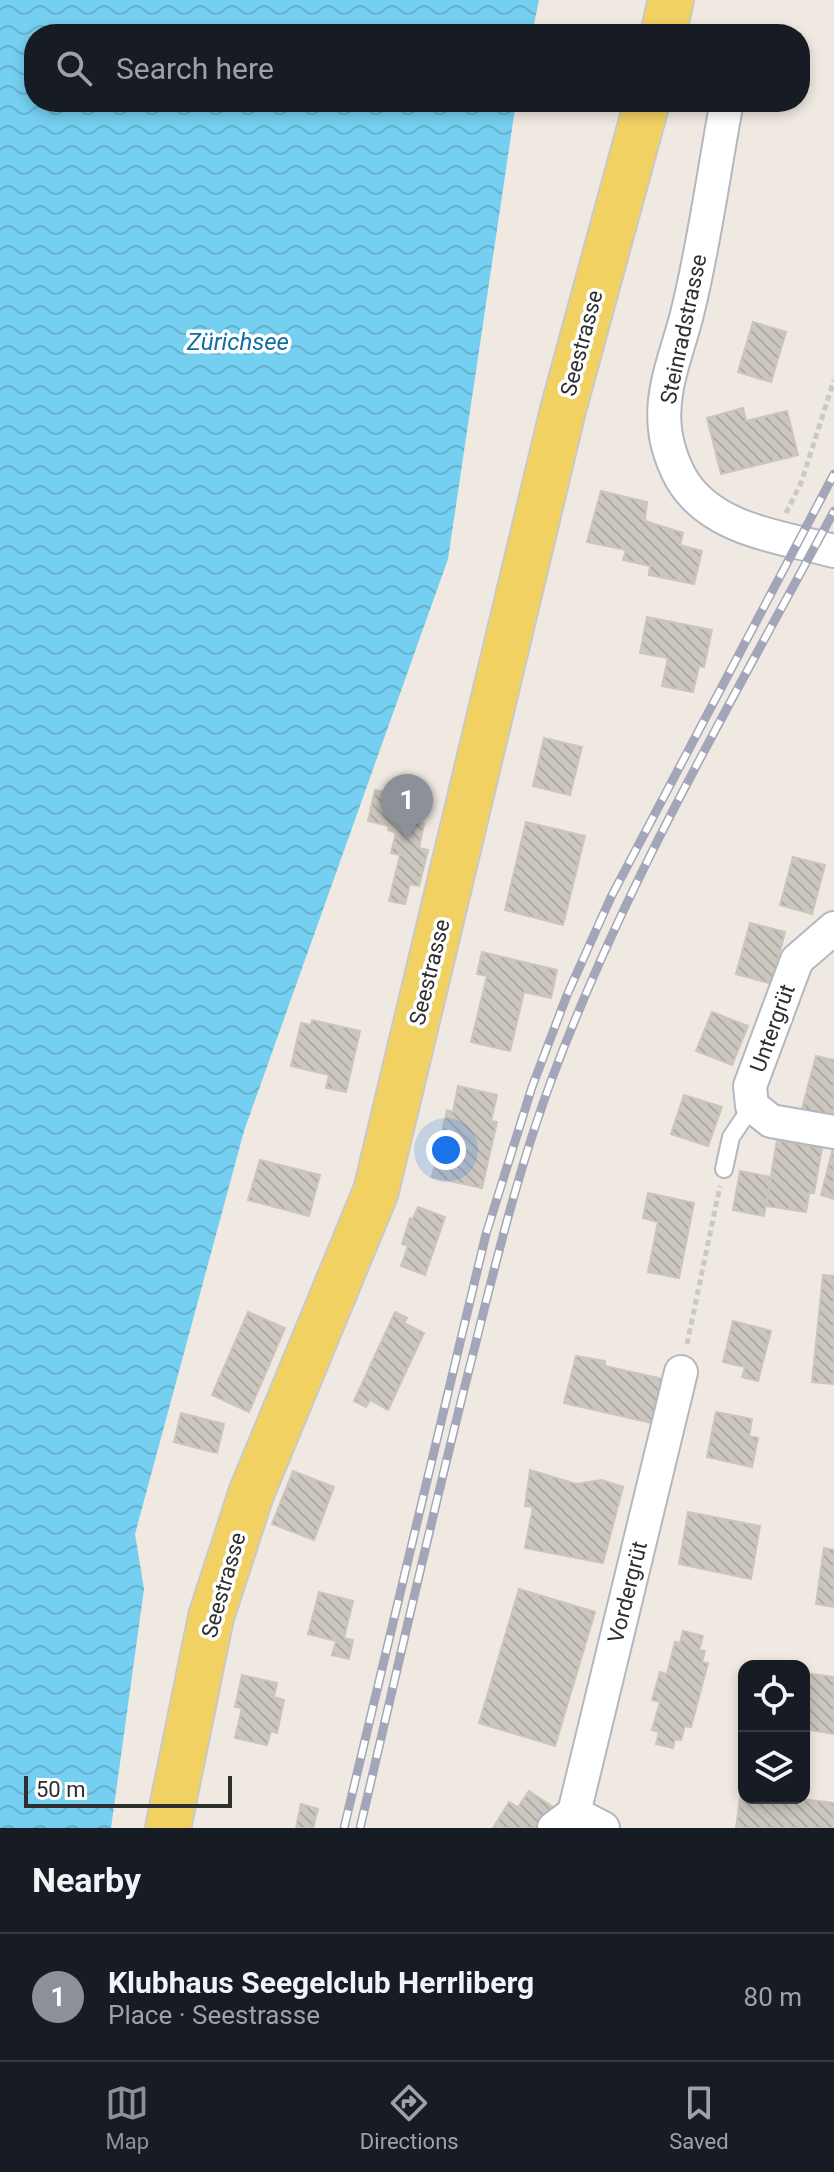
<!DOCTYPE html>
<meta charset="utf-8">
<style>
:root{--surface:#171b24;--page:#242831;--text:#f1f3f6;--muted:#9ea1a6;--line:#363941;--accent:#8c9099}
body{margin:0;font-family:Roboto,sans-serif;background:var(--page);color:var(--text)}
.controls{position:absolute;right:24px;bottom:24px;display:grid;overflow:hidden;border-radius:16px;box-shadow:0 4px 12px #0003}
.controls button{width:72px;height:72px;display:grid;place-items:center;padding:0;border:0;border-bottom:2px solid var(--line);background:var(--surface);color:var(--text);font:40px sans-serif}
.scale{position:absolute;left:24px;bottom:20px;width:208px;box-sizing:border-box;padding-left:8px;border:4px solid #2e2e2e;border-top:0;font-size:22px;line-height:28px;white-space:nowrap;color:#2e2e2e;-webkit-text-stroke:6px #fff;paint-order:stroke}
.you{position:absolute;left:446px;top:1150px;width:28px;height:28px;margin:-20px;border:6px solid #fff;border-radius:50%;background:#1a73e8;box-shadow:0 0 0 12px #1a73e833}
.badge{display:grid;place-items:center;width:52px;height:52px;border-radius:50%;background:var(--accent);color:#fff;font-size:26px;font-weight:700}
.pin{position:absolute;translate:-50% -66px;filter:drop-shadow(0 2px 4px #0008)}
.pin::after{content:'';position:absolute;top:42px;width:28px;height:24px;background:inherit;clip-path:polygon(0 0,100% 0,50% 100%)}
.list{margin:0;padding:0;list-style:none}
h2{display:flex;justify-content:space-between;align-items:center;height:104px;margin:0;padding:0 32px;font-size:34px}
h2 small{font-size:26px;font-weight:400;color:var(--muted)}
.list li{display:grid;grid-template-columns:52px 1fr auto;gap:24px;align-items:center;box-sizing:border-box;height:128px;padding:0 32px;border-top:2px solid var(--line)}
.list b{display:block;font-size:30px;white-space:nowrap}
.list p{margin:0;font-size:26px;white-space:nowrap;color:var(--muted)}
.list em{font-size:26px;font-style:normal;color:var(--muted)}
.icon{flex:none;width:44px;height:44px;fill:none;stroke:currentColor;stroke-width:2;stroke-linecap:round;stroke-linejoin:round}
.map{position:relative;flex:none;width:834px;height:1828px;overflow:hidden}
.search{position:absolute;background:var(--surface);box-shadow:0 4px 12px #0003;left:24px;right:24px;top:24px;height:88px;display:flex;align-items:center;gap:20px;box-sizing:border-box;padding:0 28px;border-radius:32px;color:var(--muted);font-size:30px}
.sheet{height:232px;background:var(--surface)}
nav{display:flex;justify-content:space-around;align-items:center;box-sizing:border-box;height:112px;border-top:2px solid var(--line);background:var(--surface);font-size:22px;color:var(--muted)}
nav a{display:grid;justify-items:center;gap:4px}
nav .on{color:var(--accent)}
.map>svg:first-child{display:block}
</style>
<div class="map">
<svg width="834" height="1828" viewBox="0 0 834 1828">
<defs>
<pattern id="water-waves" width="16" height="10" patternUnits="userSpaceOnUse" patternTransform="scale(2)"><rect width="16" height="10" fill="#75cff0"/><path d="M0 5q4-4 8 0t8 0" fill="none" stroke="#66b2ce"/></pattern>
<pattern id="building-back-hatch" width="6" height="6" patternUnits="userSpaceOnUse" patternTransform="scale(2)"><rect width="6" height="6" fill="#cbc7bf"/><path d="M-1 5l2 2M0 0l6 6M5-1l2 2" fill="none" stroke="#afaba4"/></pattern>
</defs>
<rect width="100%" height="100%" fill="#efe9e1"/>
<path fill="url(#water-waves)" d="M0,0H539L532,34H34V102H516L448,559L244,1131L135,1534L144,1589L111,1828H0Z"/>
<g fill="url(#building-back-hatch)" stroke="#cbc5ba" stroke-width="2">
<path d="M753,322L786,332L771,382L738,372Z"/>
<path d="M743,408L746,421L787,411L798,455L721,474L707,418Z"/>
<path d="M601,491L647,502L645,521L683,533L680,545L702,551L694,584L649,575L650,566L623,560L626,550L587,542Z"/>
<path d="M647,617L712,630L704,667L699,666L693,692L662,686L668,658L640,653Z"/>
<path d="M544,738L582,747L570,795L533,786Z"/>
<path d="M375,790L417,800L412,821L424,824L419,848L428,850L419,886L410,884L405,904L389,901L400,855L391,853L396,833L388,830L389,826L368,821Z"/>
<path d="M526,822L585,836L563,925L505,910Z"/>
<path d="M793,857L825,865L812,914L780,905Z"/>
<path d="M750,923L785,932L772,984L736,974Z"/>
<path d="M482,952L557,970L551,998L524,992L510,1051L471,1042L487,976L477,974Z"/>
<path d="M712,1012L748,1026L732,1065L696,1051Z"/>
<path d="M312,1020L360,1031L346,1092L326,1088L329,1075L291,1066L301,1023L311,1025Z"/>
<path d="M816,1056L834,1060V1126L799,1120Z"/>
<path d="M458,1086L497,1095L491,1121L497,1122L482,1188L432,1177L447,1110L453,1112Z"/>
<path d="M684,1095L722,1107L708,1146L671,1134Z"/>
<path d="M777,1140L822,1148L814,1193H809L806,1212L766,1206Z"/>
<path d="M833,1148H834V1199L821,1195Z"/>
<path d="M260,1160L320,1175L309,1216L248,1200Z"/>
<path d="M740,1171L771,1177L764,1216L733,1210Z"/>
<path d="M648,1193L694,1203L679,1278L648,1272L658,1222L643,1218Z"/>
<path d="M418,1207L445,1217L425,1275L401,1266L408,1246L402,1244L410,1218L413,1219Z"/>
<path d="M823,1275L834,1276V1384L812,1382Z"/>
<path d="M248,1312L285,1328L249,1412L212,1395Z"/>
<path d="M395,1312L407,1318L404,1323L424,1333L388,1410L370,1400L366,1407L354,1401Z"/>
<path d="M733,1321L771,1331L758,1381L742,1377L745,1367L723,1362Z"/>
<path d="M576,1356L605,1361V1366L663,1379L652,1423L564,1403Z"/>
<path d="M716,1412L752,1419L749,1436L758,1438L752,1467L707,1457Z"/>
<path d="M181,1413L224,1424L217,1453L174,1442Z"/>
<path d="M530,1470L576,1484L602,1480L623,1487L603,1563L525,1548L533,1507L525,1506Z"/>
<path d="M293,1471L334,1487L314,1540L272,1524Z"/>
<path d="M688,1512L760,1526L751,1579L679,1564Z"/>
<path d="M824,1548L834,1550V1607L816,1604Z"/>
<path d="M519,1589L595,1612L555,1746L479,1723Z"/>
<path d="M319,1592L353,1601L344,1638L353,1640L349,1659L332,1655L336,1641L308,1634Z"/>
<path d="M683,1631L703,1636L699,1650L705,1651L702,1662L708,1663L691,1727L685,1726L681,1740L675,1739L673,1748L656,1744L659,1732L652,1730L660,1702L652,1700L660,1672L667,1674L675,1642L680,1643Z"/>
<path d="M804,1673L834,1677V1734L804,1729Z"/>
<path d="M242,1675L277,1683L274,1697L284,1700L277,1733L271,1731L267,1745L235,1738L242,1708L235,1707Z"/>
<path d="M529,1791L553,1807L539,1828H493L509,1802L518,1807Z"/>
<path d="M741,1791L744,1792V1798H794L834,1803V1828H736Z"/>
<path d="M301,1804L318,1809L313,1828H296Z"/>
</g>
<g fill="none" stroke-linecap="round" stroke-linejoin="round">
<g stroke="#b4b7c1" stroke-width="20">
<path id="lane" d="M724,1169L731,1137L752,1106"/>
</g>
<g stroke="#b4b7c1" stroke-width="36">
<g id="street">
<path d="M724,102L725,112C713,177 704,245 688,310C679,349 660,388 665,429C667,449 677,476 690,491C724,532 786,538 834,551"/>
<path d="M834,928L797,960L750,1086L752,1106L771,1121L834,1132"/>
<path d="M574,1813L681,1372"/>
<path d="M554,1828L574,1813L603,1828"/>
</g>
</g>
<g stroke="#c9c9c9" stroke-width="48">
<g id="primary">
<path d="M663,34L671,0"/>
<path d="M168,1828L211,1617L251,1494L376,1191L563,410L647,102"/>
</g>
</g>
<g stroke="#c9c9c9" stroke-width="5" stroke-dasharray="6 4" stroke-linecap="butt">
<path d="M786,513L801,483L834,380"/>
<path d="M687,1344L720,1186"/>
</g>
<use href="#lane" stroke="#fff" stroke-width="16"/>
<use href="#street" stroke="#fff" stroke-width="32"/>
<use href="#primary" stroke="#f2d163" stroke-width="44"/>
<g stroke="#a3a6b8" stroke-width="9">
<g id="rail">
<path d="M344,1828L486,1234L532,1087L567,995L611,897L834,474"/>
<path d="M360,1828C398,1667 434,1506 475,1346C497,1257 519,1168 551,1081C625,882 734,698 834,511"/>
</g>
</g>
<use href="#rail" stroke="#fff" stroke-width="6" stroke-dasharray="18" stroke-linecap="butt"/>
</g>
<g text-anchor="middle" stroke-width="7" stroke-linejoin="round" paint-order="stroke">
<g font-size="22" fill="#2e2e2e" stroke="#fff">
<text transform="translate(683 329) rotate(-78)" y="8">Steinradstrasse</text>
<text transform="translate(581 343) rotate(-75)" y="8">Seestrasse</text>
<text transform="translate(429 972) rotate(-76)" y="8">Seestrasse</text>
<text transform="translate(772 1028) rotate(-70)" y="8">Untergrüt</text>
<text transform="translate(223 1585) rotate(-74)" y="8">Seestrasse</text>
<text transform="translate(627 1592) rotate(-76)" y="8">Vordergrüt</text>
</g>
<g font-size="24" font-style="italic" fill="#0d6fa3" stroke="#fff">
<text x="238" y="350">Zürichsee</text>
</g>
</g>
</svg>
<div class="controls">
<button><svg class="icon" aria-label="locate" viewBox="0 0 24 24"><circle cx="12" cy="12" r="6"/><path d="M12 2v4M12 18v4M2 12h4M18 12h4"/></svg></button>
<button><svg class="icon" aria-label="layers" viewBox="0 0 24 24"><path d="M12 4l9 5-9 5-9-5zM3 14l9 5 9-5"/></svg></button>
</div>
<div class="scale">50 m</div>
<div class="you"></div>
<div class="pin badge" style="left:407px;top:840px">1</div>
<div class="search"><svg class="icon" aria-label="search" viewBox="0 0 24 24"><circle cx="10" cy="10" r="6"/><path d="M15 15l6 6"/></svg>Search here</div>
</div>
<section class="sheet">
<h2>Nearby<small></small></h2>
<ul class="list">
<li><span class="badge">1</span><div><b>Klubhaus Seegelclub Herrliberg</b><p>Place · Seestrasse</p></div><em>80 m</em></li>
</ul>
</section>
<nav>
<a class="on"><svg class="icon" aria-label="map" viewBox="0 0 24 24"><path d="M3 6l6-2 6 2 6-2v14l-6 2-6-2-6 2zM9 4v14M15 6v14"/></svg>Map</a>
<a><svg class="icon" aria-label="directions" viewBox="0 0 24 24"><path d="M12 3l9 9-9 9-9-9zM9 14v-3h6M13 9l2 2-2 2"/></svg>Directions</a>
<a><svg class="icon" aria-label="saved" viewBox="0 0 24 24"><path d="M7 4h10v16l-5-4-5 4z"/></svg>Saved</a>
</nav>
